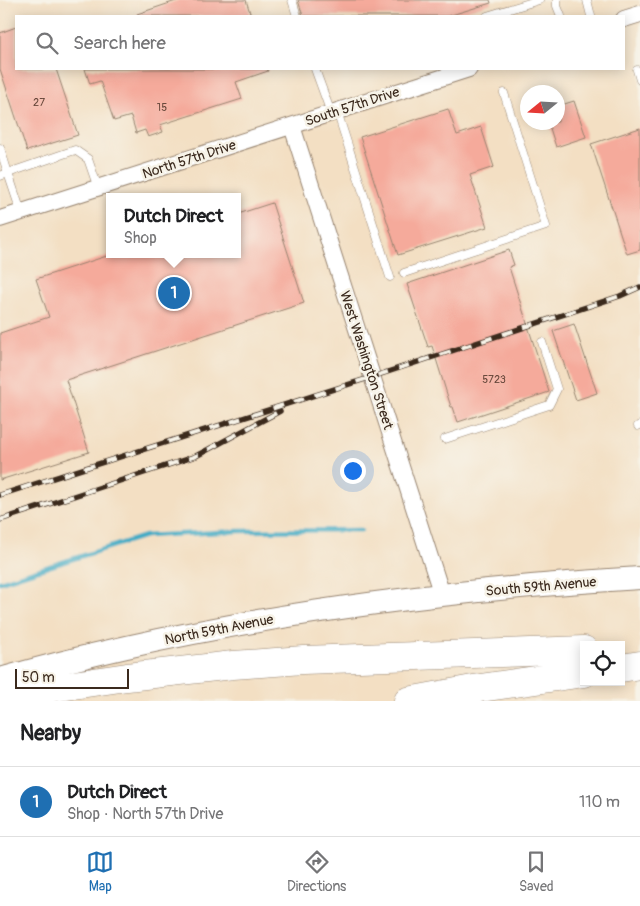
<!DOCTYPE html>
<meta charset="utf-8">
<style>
:root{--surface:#fff;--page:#f2f2f2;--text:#202124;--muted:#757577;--line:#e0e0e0;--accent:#1f6fb2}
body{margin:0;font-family:Pangolin,sans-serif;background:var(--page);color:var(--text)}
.controls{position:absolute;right:15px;bottom:15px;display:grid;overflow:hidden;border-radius:0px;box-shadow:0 2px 12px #0003}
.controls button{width:45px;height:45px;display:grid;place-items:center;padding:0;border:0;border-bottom:1px solid var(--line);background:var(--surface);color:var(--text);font:25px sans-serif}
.compass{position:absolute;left:520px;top:85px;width:45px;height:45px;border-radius:50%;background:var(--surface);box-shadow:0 2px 12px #0003;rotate:252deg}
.scale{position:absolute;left:15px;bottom:12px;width:114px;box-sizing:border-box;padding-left:5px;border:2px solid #3b2a1e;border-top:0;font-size:14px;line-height:18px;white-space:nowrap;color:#3b2a1e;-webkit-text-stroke:4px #f7f3e8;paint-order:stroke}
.you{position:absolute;left:352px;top:470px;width:18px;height:18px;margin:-12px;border:4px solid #fff;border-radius:50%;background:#1a73e8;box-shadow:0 0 0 8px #1a73e833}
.badge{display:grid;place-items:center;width:32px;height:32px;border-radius:50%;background:var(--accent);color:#fff;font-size:16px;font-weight:700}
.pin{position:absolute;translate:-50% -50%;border:2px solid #fff;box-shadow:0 1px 5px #0006}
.popup{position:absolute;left:106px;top:193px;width:135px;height:65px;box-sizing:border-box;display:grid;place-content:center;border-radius:0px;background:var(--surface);filter:drop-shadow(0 1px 4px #0005);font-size:16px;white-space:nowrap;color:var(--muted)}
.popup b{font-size:19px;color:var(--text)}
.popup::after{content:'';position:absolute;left:50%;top:100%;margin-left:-10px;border:10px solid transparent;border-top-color:var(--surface)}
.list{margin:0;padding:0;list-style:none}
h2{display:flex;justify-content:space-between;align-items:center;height:65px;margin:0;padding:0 20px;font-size:21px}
h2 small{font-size:16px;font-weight:400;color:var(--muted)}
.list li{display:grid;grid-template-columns:32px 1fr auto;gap:15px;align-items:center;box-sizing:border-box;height:70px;padding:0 20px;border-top:1px solid var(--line)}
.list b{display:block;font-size:19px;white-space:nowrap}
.list p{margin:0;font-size:16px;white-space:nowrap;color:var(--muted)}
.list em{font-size:16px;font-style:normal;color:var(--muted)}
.icon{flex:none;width:28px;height:28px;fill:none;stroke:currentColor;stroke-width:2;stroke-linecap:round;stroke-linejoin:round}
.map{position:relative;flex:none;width:640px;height:701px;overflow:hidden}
.search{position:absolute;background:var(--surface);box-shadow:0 2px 12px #0003;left:15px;right:15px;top:15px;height:55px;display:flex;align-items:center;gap:12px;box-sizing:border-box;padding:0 18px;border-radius:0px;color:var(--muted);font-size:19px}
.sheet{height:135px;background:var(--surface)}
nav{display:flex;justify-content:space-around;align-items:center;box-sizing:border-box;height:70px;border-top:1px solid var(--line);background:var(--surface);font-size:14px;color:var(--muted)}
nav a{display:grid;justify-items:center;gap:2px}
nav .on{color:var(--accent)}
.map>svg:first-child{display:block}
</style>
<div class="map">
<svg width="640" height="701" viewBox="0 0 640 701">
<rect width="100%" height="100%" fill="#f7f3e8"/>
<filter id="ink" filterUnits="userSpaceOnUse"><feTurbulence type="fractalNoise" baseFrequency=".02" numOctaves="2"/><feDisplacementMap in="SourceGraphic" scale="10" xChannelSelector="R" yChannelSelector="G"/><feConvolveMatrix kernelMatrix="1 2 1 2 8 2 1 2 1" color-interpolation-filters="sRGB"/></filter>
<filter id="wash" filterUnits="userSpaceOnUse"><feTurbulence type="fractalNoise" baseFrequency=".0096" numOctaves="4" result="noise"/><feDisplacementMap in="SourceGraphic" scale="20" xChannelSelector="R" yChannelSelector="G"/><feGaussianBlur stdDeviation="1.12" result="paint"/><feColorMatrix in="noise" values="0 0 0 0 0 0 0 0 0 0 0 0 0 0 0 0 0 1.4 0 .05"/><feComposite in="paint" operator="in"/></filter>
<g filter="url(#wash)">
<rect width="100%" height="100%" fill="#f3dfc3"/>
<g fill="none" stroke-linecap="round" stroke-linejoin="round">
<path stroke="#45acc5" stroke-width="4.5" d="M0,582L145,536L239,531L361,530"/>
</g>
<g id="blocks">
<g fill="#f5aa9b">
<path d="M179,0H246L251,16H138L137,14Z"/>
<path d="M298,0H490L491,3L448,16H303Z"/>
<path d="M16,27V69H56L78,135L27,151L0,69V33Z"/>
<path d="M85,69H267L268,71L236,82L242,99L160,125L163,132L148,137L145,130L136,133L131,116L114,121L100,81L90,84Z"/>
<path d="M574,101L586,137L556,147L548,122H558V106Z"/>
<path d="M448,109L457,135L481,127L494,167L470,175L487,227L398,255L360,137Z"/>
<path d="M640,128V250L627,254L591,144Z"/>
<path d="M272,203L304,303L66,380L89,452L0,480V333L49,317L36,279L113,254H238V214Z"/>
<path d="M509,250L514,265L509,267L549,392L458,422L453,407H451L432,346L428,347L407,284Z"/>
<path d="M574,324L597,393L576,400L553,331Z"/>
</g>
</g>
</g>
<g filter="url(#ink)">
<use href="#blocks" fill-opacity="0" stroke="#978470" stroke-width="1"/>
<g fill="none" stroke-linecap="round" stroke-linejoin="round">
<g stroke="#978470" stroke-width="9">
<g id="service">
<path d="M292,0L297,16"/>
<path d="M557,0V6L561,16"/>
<path d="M587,0L591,16"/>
<path d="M487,16L539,0"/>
<path d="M315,69L331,113"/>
<path d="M637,70L640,80"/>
<path d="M337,111L390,277"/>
<path d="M0,148L8,173L0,176"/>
<path d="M21,212L8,173L75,150L88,159L98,188"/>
<path d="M404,273L546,226L504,93"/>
<path d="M638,426L640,425"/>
<path d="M445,439L549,405L557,389L542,342"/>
</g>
</g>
<g stroke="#978470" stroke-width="18">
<g id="minor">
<path d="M624,19L640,14"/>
<path d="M292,126L442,595"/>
<path d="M0,219L469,69"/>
</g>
</g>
<g stroke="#978470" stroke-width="24">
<path id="secondary" d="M0,679C208,620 425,591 640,578"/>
</g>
<g stroke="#978470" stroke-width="29">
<g id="motorway">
<path d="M621,668L640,665"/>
<path d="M0,694H12L127,677L233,665L303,660L584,650"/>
<path d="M408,701L473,689L584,673"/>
</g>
</g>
<use href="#service" stroke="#fff" stroke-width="8"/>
<use href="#minor" stroke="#fff" stroke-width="16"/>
<use href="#secondary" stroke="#fff" stroke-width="22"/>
<use href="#motorway" stroke="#fff" stroke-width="28"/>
<g stroke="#3b2a1e" stroke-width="5.5">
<g id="rail">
<path d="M0,495L372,377L620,296L640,287"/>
<path d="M0,520L196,456L280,411"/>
</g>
</g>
<use href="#rail" stroke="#f7f3e8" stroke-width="4" stroke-dasharray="11" stroke-linecap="butt"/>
</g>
</g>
<g text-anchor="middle" stroke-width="5" stroke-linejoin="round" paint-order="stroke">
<g font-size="11" fill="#6a4a3d">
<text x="39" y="106">27</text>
<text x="162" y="111">15</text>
<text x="494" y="383">5723</text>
</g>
<g font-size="14" fill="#3b2a1e" stroke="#f7f3e8">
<text transform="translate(352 106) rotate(-18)" y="5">South 57th Drive</text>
<text transform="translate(189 159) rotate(-18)" y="5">North 57th Drive</text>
<text transform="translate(367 360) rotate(72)" y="5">West Washington Street</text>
<text transform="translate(541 586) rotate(-5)" y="5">South 59th Avenue</text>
<text transform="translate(219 629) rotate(-11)" y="5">North 59th Avenue</text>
</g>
</g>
</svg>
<div class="controls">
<button><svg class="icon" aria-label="locate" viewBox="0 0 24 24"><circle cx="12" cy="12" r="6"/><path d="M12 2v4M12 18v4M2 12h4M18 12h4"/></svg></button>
</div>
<svg class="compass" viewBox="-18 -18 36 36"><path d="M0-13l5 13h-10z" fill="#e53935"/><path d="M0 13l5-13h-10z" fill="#757577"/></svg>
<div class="scale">50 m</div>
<div class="you"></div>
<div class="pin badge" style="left:174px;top:293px">1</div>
<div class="popup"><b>Dutch Direct</b>Shop</div>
<div class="search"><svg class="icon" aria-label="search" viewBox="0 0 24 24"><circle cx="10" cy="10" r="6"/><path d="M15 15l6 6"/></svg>Search here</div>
</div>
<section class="sheet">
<h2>Nearby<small></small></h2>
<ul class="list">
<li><span class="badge">1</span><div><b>Dutch Direct</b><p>Shop · North 57th Drive</p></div><em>110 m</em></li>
</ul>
</section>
<nav>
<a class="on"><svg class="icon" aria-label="map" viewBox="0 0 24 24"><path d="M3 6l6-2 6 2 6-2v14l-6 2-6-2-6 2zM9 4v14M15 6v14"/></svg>Map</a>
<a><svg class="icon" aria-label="directions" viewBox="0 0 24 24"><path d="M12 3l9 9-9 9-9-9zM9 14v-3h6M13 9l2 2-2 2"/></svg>Directions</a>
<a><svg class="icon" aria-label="saved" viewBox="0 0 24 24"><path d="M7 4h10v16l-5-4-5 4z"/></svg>Saved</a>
</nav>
